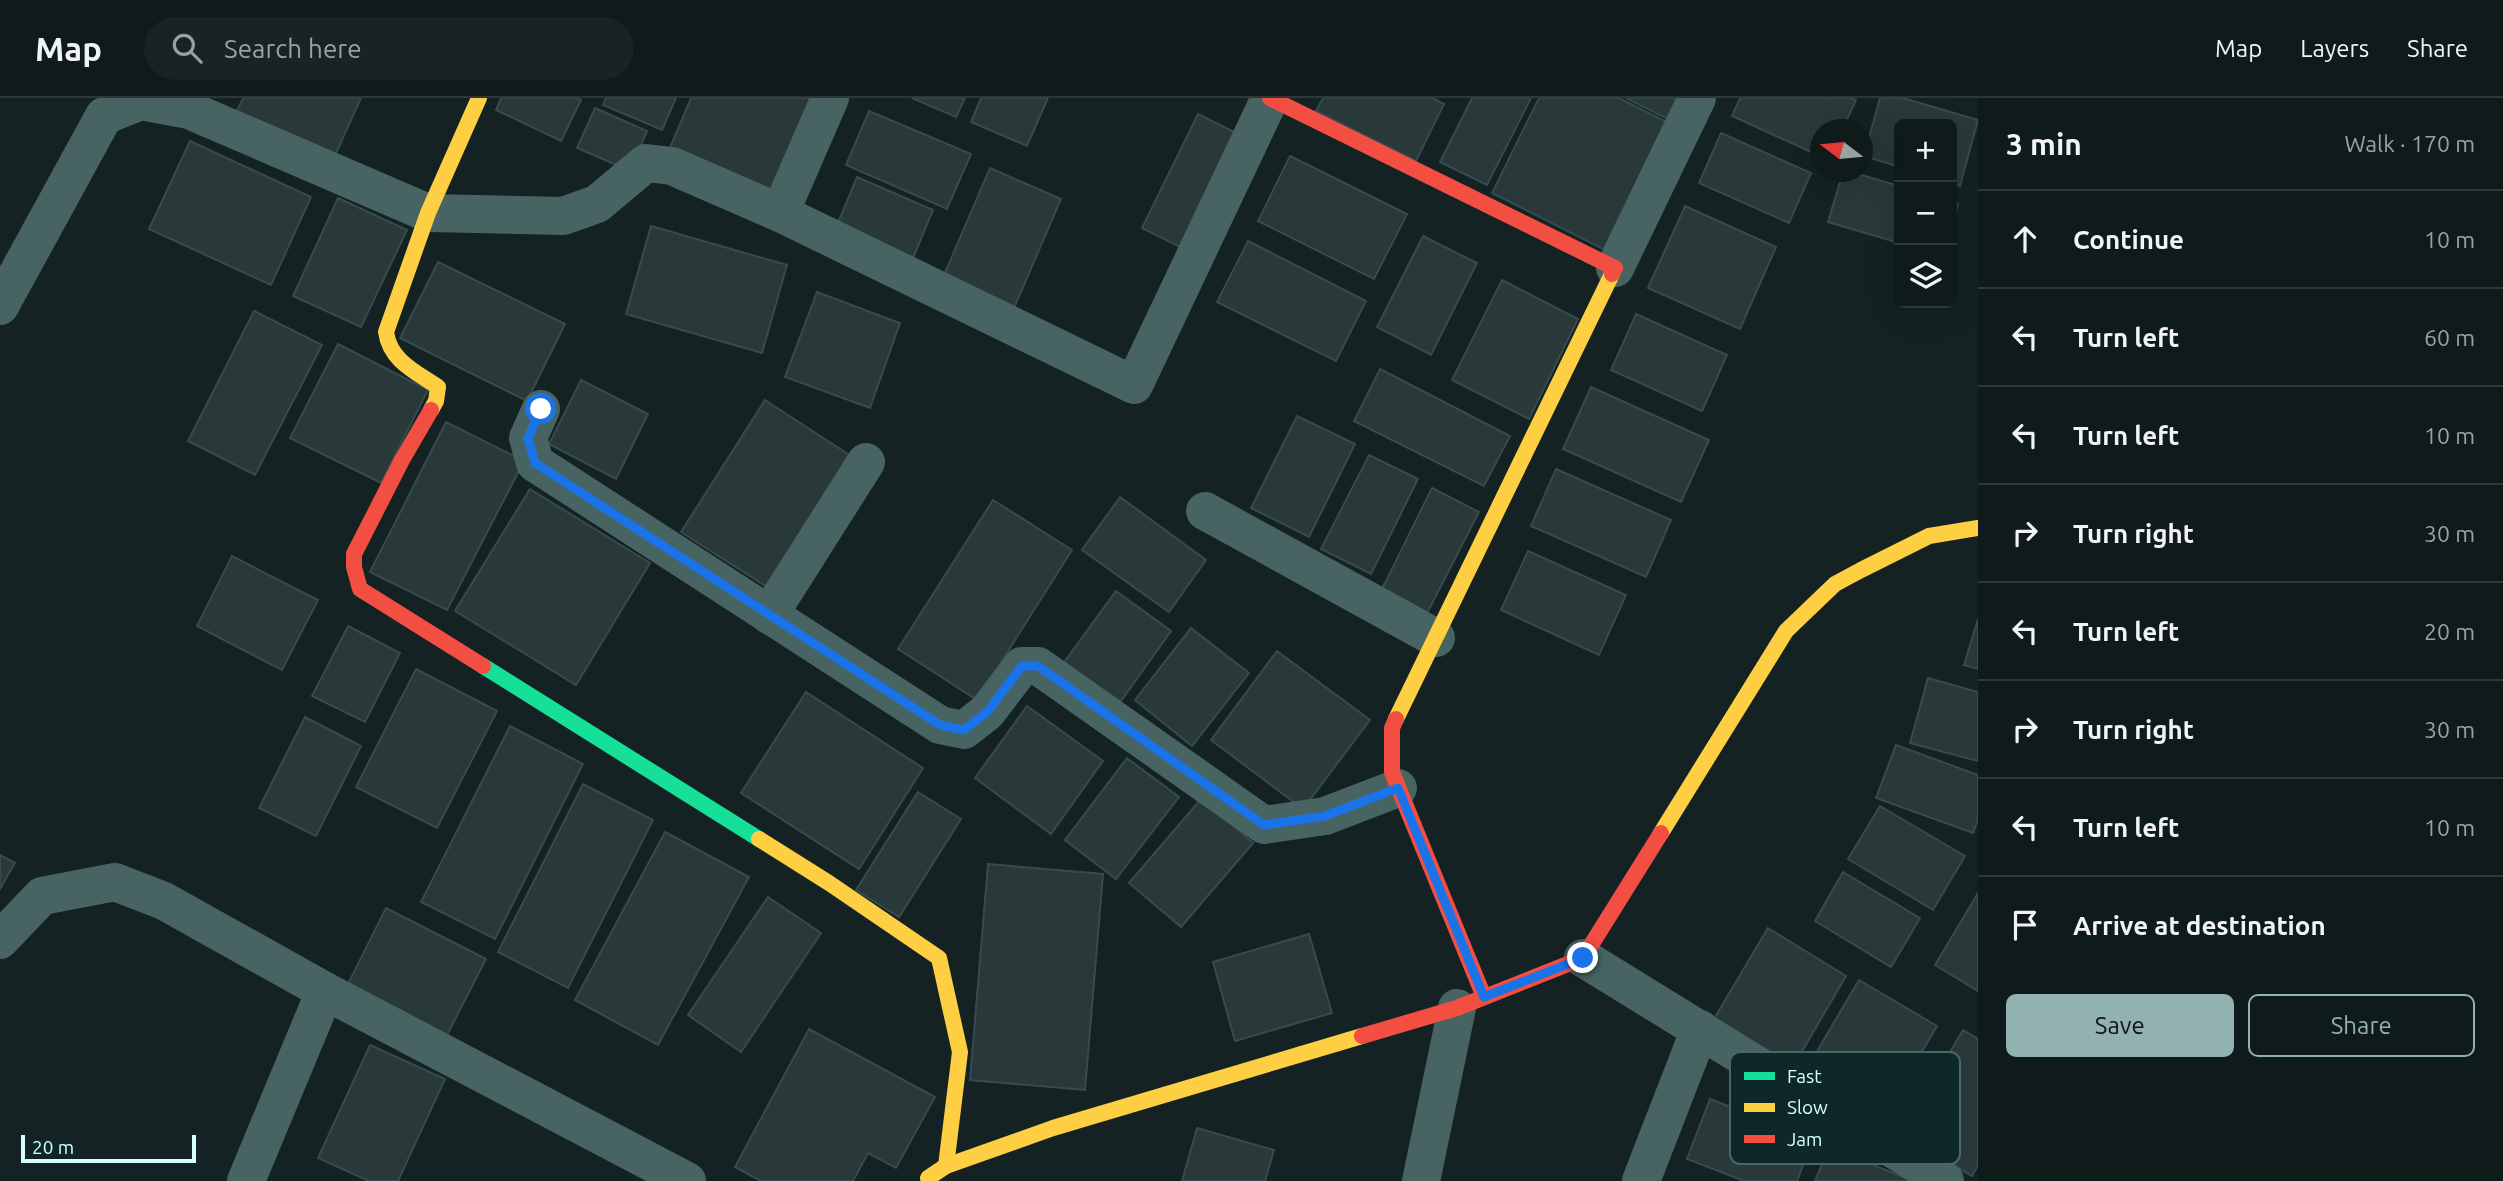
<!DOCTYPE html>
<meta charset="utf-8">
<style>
:root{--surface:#0f1a1a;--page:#182323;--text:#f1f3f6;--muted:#9ba1a2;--line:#2f3839;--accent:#92b2b2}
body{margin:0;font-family:Ubuntu,sans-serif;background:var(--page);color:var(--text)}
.controls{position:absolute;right:21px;top:21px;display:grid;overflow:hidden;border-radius:10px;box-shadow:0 7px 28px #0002}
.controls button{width:63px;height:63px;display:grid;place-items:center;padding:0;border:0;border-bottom:2px solid var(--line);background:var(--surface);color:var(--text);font:35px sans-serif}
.compass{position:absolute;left:1810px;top:21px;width:63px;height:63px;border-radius:50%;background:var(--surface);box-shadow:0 7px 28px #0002;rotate:286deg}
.scale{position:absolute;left:21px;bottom:18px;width:175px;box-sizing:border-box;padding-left:7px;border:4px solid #d6ffff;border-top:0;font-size:19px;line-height:24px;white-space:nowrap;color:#d6ffff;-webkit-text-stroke:5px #0e2829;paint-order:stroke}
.stop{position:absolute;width:21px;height:21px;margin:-16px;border:5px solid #1a73e8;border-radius:50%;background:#fff}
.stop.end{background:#1a73e8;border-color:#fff;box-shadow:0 2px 7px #0008}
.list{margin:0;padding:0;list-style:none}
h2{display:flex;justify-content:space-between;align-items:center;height:91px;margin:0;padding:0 28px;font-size:30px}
h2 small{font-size:23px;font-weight:400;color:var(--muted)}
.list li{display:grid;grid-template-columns:46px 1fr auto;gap:21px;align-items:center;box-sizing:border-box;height:98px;padding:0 28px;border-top:2px solid var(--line)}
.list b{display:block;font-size:26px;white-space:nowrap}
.list em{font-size:23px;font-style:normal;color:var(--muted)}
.actions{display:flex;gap:14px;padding:21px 28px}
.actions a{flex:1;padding:16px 0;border:2px solid var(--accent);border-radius:10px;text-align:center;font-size:24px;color:var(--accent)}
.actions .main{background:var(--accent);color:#111}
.icon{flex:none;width:38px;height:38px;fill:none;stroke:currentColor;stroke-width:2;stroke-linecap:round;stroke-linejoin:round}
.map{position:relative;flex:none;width:1978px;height:1083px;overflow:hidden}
header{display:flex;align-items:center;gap:42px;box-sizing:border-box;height:98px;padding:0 35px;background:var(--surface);border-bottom:2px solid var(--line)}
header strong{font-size:33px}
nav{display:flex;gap:38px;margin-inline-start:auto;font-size:24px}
.search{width:490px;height:63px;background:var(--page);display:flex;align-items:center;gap:18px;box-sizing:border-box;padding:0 24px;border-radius:38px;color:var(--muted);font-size:26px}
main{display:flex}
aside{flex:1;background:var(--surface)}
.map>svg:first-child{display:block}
</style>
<header>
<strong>Map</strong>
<div class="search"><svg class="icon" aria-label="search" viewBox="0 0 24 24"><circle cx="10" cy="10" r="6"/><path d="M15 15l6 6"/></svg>Search here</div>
<nav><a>Map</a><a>Layers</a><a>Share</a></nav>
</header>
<main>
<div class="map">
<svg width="1978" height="1083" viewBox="0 0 1978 1083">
<rect width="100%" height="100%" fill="#142223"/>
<g fill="#29393a" stroke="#364b4d" stroke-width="2">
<path d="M243,0H361L333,62L235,17Z"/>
<path d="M501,0H576L581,2L561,43L496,12Z"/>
<path d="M606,0H676L662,32L603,7Z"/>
<path d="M691,0H815L774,97L669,52Z"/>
<path d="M912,0H965L956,19Z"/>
<path d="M981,0H1048L1027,48L971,24Z"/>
<path d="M1323,0H1432L1444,6L1416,63L1316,13Z"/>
<path d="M1472,0H1531L1487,87L1440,64Z"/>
<path d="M1539,0H1619L1669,25L1605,152L1492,95Z"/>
<path d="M1626,0H1688L1676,25Z"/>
<path d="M1740,0H1851L1856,2L1842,32H1820V58L1732,18Z"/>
<path d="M1880,0H1903L1978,22L1960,88L1952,85V26H1899V69L1864,58Z"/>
<path d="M595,10L647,33L630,73L577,50Z"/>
<path d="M869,13L971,56L947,111L846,67Z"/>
<path d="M1198,16L1248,41L1192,155L1142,130Z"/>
<path d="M1721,35L1811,75L1789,125L1699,85Z"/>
<path d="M190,43L311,99L271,187L149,131Z"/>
<path d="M1290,58L1407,116L1374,181L1258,123Z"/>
<path d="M990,70L1061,101L1011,217L941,184Z"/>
<path d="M1843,74H1851L1899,88V145L1828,124Z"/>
<path d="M857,79L933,112L911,165L835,132Z"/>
<path d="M338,100L407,132L361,229L293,198Z"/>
<path d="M1952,104L1958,106L1952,128Z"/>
<path d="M1685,108L1776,149L1740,231L1648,190Z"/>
<path d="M651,128L787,167L762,255L626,216Z"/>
<path d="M1423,138L1477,165L1431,257L1377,229Z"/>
<path d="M1248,143L1366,203L1336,263L1217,204Z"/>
<path d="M438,164L565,226L527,303L400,240Z"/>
<path d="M1502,182L1578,221L1529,321L1452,282Z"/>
<path d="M817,194L900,225L870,310L785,279Z"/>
<path d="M254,213L322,247L255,377L188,343Z"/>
<path d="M1636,216L1727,257L1702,313L1611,272Z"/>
<path d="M338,246L428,292L381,385L290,340Z"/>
<path d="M1380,271L1510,338L1484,388L1354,323Z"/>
<path d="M581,282L648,316L616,381L549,346Z"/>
<path d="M1591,289L1709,342L1681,404L1563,351Z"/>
<path d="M765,302L851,358L767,489L681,434Z"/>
<path d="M1297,318L1355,346L1309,439L1251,410Z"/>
<path d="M446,324L524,363L447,512L370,474Z"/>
<path d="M1369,357L1418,381L1371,476L1321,451Z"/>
<path d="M1556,371L1671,422L1646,479L1531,428Z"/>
<path d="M1432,390L1479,414L1424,521L1378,499Z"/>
<path d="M530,391L650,465L576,587L455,513Z"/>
<path d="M1120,399L1206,462L1169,514L1082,452Z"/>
<path d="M993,402L1072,452L977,602L898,551Z"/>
<path d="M1528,453L1626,497L1599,557L1501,512Z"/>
<path d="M232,458L318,502L282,572L197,528Z"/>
<path d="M1116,493L1171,533L1113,614L1057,574Z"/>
<path d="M1978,521V571L1964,567Z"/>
<path d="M348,528L400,555L365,624L312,598Z"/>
<path d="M1191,530L1249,575L1192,648L1135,602Z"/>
<path d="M1277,553L1370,622L1303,711L1211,642Z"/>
<path d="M416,571L497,613L437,730L356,689Z"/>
<path d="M1928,580L1978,594V663L1910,645Z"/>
<path d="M806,594L923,670L859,771L741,695Z"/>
<path d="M1027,608L1103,663L1051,736L975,680Z"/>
<path d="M305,619L361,648L316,738L259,710Z"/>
<path d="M510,628L583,666L495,841L421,804Z"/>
<path d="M1896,647L1978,677V721L1973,735L1876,700Z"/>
<path d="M1127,660L1179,699L1116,781L1065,742Z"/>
<path d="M583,686L653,722L568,890L498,854Z"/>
<path d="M918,694L961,721L899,819L856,792Z"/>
<path d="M1202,700L1253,745L1181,829L1129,785Z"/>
<path d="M1880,708L1965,758L1933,812L1848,761Z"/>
<path d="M665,734L749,779L658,947L575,902Z"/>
<path d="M0,757L15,765L0,791Z"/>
<path d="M988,766L1103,776L1085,992L970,982Z"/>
<path d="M1843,774L1920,820L1891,869L1815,823Z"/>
<path d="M1978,795V893L1935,867Z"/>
<path d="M768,799L821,835L741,954L688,917Z"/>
<path d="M386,810L486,861L442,947L343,896Z"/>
<path d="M1768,830L1846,878L1787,979L1708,931Z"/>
<path d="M1309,836L1332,915L1235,943L1213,864Z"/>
<path d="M1859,882L1937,928L1877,1029L1800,982Z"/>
<path d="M809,931L935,999L896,1070L868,1055L853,1083H761L735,1069Z"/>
<path d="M1963,932L1978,941V1067L1972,1078L1901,1036Z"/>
<path d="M370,947L445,981L398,1083H369L318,1060Z"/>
<path d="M1710,1001L1813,1041L1797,1083H1744L1687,1061Z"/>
<path d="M1197,1030L1274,1052L1265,1083H1182Z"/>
<path d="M1829,1049L1913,1083H1815Z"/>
</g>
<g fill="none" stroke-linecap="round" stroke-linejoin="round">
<g stroke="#486462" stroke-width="38">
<path d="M830,0L780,115L1134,287L1270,0"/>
<path d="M1615,170L1697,0"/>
<path d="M0,208L104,18L141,3L189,12L428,115L563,118L597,106L646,65L672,68L780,115"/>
<path d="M541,311L528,340L535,365L940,627L964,632L987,614L1022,568H1038L1264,727L1325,718L1398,690"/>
<path d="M1205,413L1436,540"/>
<path d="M769,517L866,364"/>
<path d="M0,842L42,798L115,784L164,803L325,893"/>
<path d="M1583,860L1945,1083"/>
<path d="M246,1083L325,893L687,1083"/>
<path d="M1421,1083L1457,910"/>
<path d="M1641,1083L1700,931"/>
</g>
<path stroke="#16e098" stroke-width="16" d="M483,568L759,741"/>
<g stroke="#ffcf43" stroke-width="16">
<path d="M431,312L436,303L438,289C416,274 390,263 386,234L428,115L479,0"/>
<path d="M1396,621L1612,176"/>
<path d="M1661,735L1786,533L1835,486L1861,472L1929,438L1978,430"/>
<path d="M759,741L829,785L939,860L960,954L946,1068"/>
<path d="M928,1080L946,1068L1053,1030L1362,938"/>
</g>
<g stroke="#f24e42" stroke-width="16">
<path d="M1270,0L1615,170L1612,176"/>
<path d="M431,312L402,362L354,456V469L360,491L483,568"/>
<path d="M1396,621L1392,630V674L1484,899"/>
<path d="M1362,938L1457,910L1583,860L1661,735"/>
</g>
</g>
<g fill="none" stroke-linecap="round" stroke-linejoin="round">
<path stroke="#1a73e8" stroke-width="9" d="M541,311L528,340L535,365L940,627L964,632L987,614L1022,568H1038L1264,727L1325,718L1398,690L1484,899L1583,860"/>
</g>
<rect x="1730" y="954" width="230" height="112" rx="10" fill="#0e2829" stroke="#4a6869" stroke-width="2"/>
<rect x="1744" y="974" width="31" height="8" fill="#16e098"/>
<rect x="1744" y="1005" width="31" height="9" fill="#ffcf43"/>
<rect x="1744" y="1037" width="31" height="8" fill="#f24e42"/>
<g font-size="19" fill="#d6ffff">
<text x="1787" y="985">Fast</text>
<text x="1787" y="1016">Slow</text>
<text x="1787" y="1048">Jam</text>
</g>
</svg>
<div class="controls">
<button>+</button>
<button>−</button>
<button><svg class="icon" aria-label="layers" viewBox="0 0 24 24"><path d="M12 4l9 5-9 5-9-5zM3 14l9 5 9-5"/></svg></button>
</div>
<svg class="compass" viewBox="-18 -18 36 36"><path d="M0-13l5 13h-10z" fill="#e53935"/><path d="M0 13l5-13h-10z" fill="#9ba1a2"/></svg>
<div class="scale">20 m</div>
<div class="stop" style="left:541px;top:311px"></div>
<div class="stop end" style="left:1583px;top:860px"></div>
</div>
<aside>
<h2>3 min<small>Walk · 170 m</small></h2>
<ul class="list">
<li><svg class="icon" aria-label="ahead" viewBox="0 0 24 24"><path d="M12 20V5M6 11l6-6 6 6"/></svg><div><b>Continue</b></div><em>10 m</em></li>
<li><svg class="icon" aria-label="left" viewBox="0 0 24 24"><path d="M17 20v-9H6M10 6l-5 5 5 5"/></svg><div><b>Turn left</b></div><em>60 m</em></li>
<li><svg class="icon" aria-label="left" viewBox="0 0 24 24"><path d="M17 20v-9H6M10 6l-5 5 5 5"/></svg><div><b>Turn left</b></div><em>10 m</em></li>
<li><svg class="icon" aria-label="right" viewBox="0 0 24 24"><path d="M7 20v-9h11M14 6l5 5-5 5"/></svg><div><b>Turn right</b></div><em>30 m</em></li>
<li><svg class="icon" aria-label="left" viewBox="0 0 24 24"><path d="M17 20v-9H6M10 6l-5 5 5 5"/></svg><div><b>Turn left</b></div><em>20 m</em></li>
<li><svg class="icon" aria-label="right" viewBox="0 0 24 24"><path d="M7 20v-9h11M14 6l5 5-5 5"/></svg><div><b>Turn right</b></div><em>30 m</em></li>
<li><svg class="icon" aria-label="left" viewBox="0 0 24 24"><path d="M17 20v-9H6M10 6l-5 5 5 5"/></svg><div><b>Turn left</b></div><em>10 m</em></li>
<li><svg class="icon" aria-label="arrive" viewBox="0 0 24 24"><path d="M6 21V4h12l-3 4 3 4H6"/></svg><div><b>Arrive at destination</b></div></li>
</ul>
<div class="actions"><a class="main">Save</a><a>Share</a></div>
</aside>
</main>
